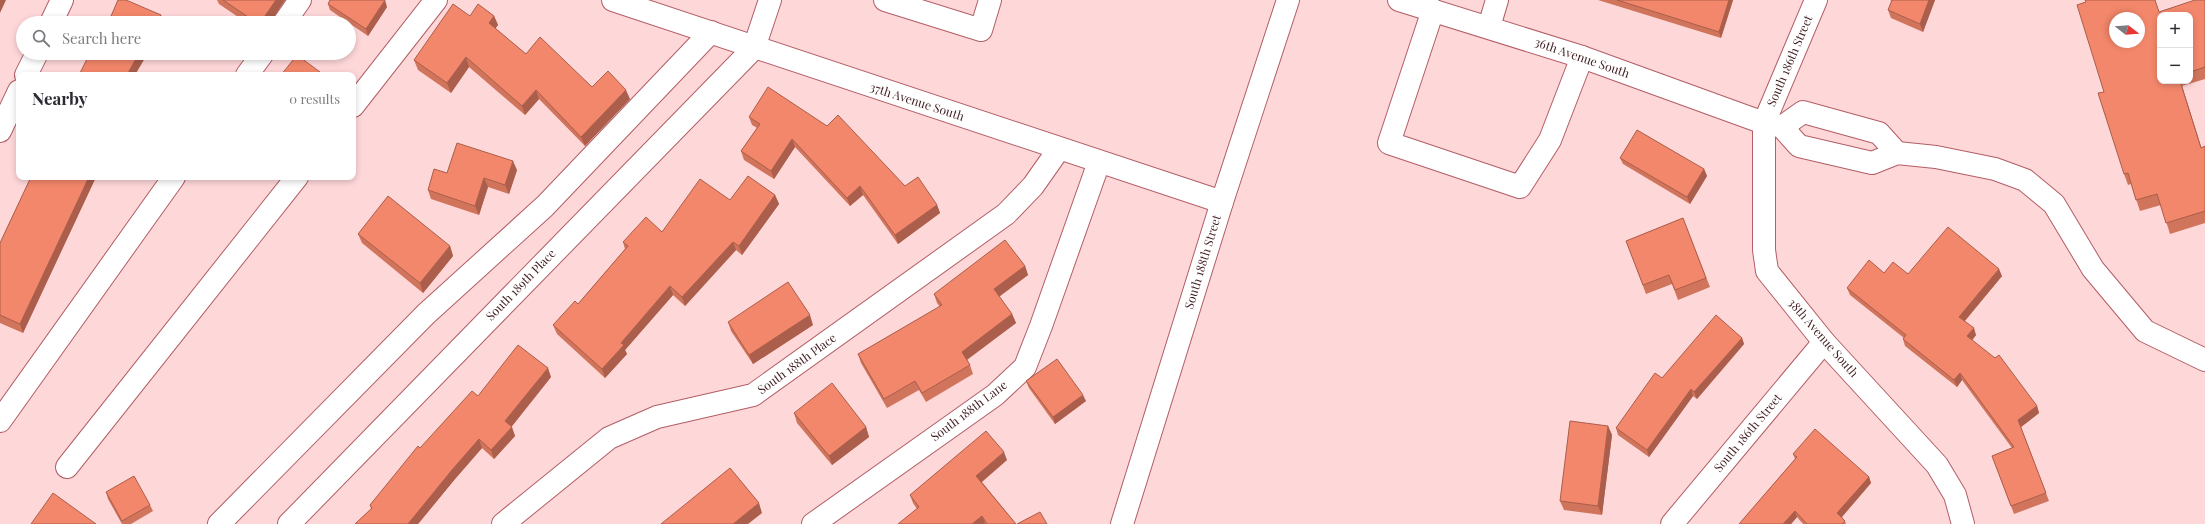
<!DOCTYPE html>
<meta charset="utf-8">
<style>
:root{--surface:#fff;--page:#f2f2f3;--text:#2b2b33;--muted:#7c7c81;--line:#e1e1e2}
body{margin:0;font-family:"Playfair Display",serif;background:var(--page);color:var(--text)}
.controls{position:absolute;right:12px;top:12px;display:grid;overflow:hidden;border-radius:8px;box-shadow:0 2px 6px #0003}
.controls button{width:36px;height:36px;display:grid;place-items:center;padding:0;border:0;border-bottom:1px solid var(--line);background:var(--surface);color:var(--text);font:20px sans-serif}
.compass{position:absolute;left:2109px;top:12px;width:36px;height:36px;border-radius:50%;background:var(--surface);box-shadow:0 2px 6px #0003;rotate:107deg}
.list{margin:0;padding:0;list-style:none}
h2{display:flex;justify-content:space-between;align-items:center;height:52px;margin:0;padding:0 16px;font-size:17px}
h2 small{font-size:13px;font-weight:400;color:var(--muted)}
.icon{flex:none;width:22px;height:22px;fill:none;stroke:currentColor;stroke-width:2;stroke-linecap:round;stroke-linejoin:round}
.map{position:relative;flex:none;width:2205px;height:524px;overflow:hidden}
.search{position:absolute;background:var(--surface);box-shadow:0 2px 6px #0003;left:16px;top:16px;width:340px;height:44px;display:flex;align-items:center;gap:10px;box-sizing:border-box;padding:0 14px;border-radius:22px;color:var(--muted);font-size:15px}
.panel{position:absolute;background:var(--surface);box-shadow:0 2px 6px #0003;left:16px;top:72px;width:340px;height:108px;border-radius:8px}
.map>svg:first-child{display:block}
</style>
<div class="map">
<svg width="2205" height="524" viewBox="0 0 2205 524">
<rect width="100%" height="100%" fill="#fed7d9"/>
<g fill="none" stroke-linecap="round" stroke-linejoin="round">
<g stroke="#b25e65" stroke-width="24">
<g id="minor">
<path d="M613,0L1222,202"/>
<path d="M885,0L981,30L990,0"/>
<path d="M1399,0L1582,57L1764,123L1779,126"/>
<path d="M1816,0L1764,123V250L1767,271L1824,342L1937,465L1955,495L1963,524"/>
<path d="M1433,10L1389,143L1520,187L1550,140L1582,57"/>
<path d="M51,23L62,0"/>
<path d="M284,23L300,0"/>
<path d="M1489,27L1497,0"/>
<path d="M26,75L37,53"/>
<path d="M247,75L263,53"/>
<path d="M353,106L436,0"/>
<path d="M1782,127L1799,146L1872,163L1897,153L1936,157L1995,169L2025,180L2054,204L2093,269L2145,331L2205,360"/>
<path d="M1782,127L1803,112L1879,133L1897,153"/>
<path d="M0,131L19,91"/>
<path d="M0,421L174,177"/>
<path d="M67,467L297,177"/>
<path d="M219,524L426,314L545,206L711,32"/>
<path d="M289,524L754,48L770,0"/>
<path d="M503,524L609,438L657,417L753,395L1006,214L1033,186L1059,149"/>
<path d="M813,524L995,395L1025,367L1041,326L1099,162"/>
<path d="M1672,524L1824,342"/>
</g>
</g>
<g stroke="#b25e65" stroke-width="24">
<path id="major" d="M1122,524L1222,202L1288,0"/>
</g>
<use href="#minor" stroke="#fff" stroke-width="22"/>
<use href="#major" stroke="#fff" stroke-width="22"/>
</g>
<g fill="#d1745c" fill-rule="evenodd">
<path d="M217,0H285L270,23H247L219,4Z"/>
<path d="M1598,0H1733L1721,38Z"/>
<path d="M1890,0H1935L1923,32L1891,18L1888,10L1892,1Z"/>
<path d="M2205,0V79L2182,86L2201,148L2205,146V223L2170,234L2161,205L2140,211L2131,184L2128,185L2124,174L2104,92L2160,12ZM2190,15V81H2160Z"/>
<path d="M328,4L387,7L368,36L330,10Z"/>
<path d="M470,16H494L498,25L495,28L526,54L592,87L630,99L585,146L539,99L525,115L469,67L451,93L418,70L414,60Z"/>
<path d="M749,117L905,186L937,205L940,213L898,244L863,195L850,206L795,147L774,179L744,160L741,151L757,128L752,125Z"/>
<path d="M1620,158L1704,169L1707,176L1690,204L1623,164Z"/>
<path d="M517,170L509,194L488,187L479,215L431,199L428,190L447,173Z"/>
<path d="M31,177H96L23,333L0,323V243Z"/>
<path d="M775,195L779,204L742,255L736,250L685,306L673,295L625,350L627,354L605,378L557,334L553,325L578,304L625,249L623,242L662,232L730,200Z"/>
<path d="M1683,218L1710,287L1678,300L1672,284L1646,294L1626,241Z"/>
<path d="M358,234L450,246L453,256L423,293L362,243Z"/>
<path d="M1025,266L1028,275L999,297L1012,314L1016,323L967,360L970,365L973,374L926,402L919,390L887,408L861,363L858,354L940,307L937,303L934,294Z"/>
<path d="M1884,273L2002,276L1965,321L1976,335L1972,340L2037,406L2039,413L2021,427L2049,501L2014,514L1992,456L2012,448L1962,380L1957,387L1905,346L1903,339L1904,338L1850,295L1847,288Z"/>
<path d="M728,322L813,325L753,364L731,331Z"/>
<path d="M1742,338L1744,344L1697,399L1693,396L1649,457L1618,435L1616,428L1662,378Z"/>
<path d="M551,377L511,427L515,436L494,459L482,448L455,479L418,524H355L371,509L370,505L420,448L478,396Z"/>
<path d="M1026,381L1086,401L1055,424L1029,388Z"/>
<path d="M794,413L866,427L869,437L832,465L797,423Z"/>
<path d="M1608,426L1612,435L1602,515L1564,510L1560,501Z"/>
<path d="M1793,454L1869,477L1871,483L1842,517L1845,521L1846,524H1803L1797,517L1791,524H1739L1795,459Z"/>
<path d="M1007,460L982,482L1016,524H898L917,509L913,503L910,495Z"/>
<path d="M106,492L150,505L153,511L131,524H122L108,499Z"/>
</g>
<g fill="#aa5e4b">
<path d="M0,0H6L0,13Z"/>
<path d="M276,0H285L270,23H260Z"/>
<path d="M385,0L387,7L368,36L366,29Z"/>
<path d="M1729,0H1733L1721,38L1719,32Z"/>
<path d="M1929,0H1935L1923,32L1920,24Z"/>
<path d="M161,15L164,23H157Z"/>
<path d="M494,16L498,25L493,32L489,23Z"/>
<path d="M139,53H148L135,75H128V73Z"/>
<path d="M466,57L469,67L451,93L447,83Z"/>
<path d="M2180,81L2182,86L2205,159L2201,148Z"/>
<path d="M536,90L539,99L525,115L522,106Z"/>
<path d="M626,90L630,99L585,146L581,137Z"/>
<path d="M792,139L795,147L774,179L771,171Z"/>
<path d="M513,161L517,170L509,194L505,185Z"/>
<path d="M1704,169L1707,176L1690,204L1687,197Z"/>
<path d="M89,177H96L23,333L20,324Z"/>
<path d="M484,178L488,187L479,215L475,206Z"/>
<path d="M860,186L863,195L850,206L847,198Z"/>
<path d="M775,195L779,204L742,255L739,246Z"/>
<path d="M937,205L940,213L898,244L895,235Z"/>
<path d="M733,242L736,250L685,306L682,297Z"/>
<path d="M450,246L453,256L423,293L420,283Z"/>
<path d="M1025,266L1028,275L997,298L994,289Z"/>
<path d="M1999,269L2002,276L1962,324L1959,317Z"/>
<path d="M670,286L673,295L625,350L627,354L605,378L602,369L621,343Z"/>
<path d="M1012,314L1016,323L965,361L962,352Z"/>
<path d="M810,315L813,325L753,364L749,355Z"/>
<path d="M1974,328L1976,335L1970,343L1967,336Z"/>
<path d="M1742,338L1744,344L1697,399L1694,392Z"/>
<path d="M548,368L551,377L509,430L505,421Z"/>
<path d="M1960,373L1962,380L1957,387L1954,380Z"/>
<path d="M1691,389L1693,396L1649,457L1647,450Z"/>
<path d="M1083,395L1086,401L1055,424L1053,417Z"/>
<path d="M2037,406L2039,413L2021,427L2018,420Z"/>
<path d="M1608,426L1612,435L1602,515L1598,506Z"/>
<path d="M512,427L515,436L494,459L491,450Z"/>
<path d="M866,427L869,437L832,465L829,456Z"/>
<path d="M479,439L482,448L455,479L418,524H408L452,470Z"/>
<path d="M1004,452L1007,460L979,484L976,476Z"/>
<path d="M1869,477L1871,483L1840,519L1837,513Z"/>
<path d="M759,503L762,513L748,524H733Z"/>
<path d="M1795,511L1797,517L1791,524H1783Z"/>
<path d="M982,516L985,524H972Z"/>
</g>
<g fill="#f3876b" stroke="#aa5e4b" fill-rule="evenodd">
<path d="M118,0H126L161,15L157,23H108Z"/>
<path d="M223,0H276L260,23H257Z"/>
<path d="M330,0H385L366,29L328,4Z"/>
<path d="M1617,0H1729L1719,32Z"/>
<path d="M1892,0H1929L1920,24L1888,10Z"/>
<path d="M2085,0H2155L2159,12L2195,0H2205V67L2190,72V15H2160V81H2180L2201,148L2205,146V211L2166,223L2157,194L2136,200L2128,173L2124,174L2098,93L2104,92L2077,5L2086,2ZM2115,18H2139V42H2115Z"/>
<path d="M453,4L470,16L478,4L494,16L489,23L526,54L540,37L592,87L608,71L626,90L581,137L536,90L522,106L466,57L447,83L414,60Z"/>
<path d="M90,53H139L128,73L131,75H79Z"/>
<path d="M297,55L324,75H281Z"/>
<path d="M768,87L827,126L838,115L905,186L918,177L937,205L895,235L860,186L847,198L792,139L771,171L741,151L760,124L749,117Z"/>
<path d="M1637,130L1704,169L1687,197L1620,158Z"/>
<path d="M457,143L513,161L505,185L484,178L475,206L428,190L434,169L447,173Z"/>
<path d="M748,176L775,195L739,246L733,242L682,297L670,286L621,343L624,345L602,369L553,325L575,301L578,304L628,246L623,242L646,217L662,232L700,179L730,200Z"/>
<path d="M31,177H89L20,324L0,315V243Z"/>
<path d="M388,196L450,246L420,283L358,234Z"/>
<path d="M1683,218L1706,278L1675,290L1669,275L1643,285L1626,241Z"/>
<path d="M1948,227L1999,269L1959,317L1974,328L1967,336L1995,358L1999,355L2037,406L2018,420L2046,493L2011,506L1992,456L2014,447L1960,373L1954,380L1903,339L1906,335L1847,288L1869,260L1884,273L1893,262L1908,274Z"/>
<path d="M1005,240L1025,266L994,289L1012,314L962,352L970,365L922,393L915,381L884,399L858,354L942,305L934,294Z"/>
<path d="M788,282L810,315L749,355L728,322Z"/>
<path d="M1716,315L1742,338L1694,392L1691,389L1647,450L1616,428L1655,373L1662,378Z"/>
<path d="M518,345L548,368L505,421L512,427L491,450L479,439L452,470L408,524H355L372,508L370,505L418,446L420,448L472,391L478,396Z"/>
<path d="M1057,359L1083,395L1053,417L1026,381Z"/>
<path d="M832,383L866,427L829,456L794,413Z"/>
<path d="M1570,421L1608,426L1598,506L1560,501Z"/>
<path d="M1815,429L1869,477L1837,513L1845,521L1842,524H1807L1795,511L1783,524H1739L1797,457L1793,454Z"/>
<path d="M986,431L1004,452L976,476L1016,524H987L982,516L972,524H898L919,507L910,495Z"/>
<path d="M730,468L759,503L733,524H661Z"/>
<path d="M134,476L150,505L122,521L106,492Z"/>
<path d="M53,493L96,524H31Z"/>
<path d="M1040,512L1047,524H1017Z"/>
</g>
<g text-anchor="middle" stroke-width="4" stroke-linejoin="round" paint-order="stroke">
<g font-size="12" fill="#3f1c1f" stroke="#fff">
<text transform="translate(1582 58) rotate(19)" y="4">36th Avenue South</text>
<text transform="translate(1790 61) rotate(-67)" y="4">South 186th Street</text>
<text transform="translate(917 102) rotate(18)" y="4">37th Avenue South</text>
<text transform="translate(1203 262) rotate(-73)" y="4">South 188th Street</text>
<text transform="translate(521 285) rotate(-46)" y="4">South 189th Place</text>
<text transform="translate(1823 338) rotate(49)" y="4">38th Avenue South</text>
<text transform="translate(797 364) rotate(-36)" y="4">South 188th Place</text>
<text transform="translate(969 411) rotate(-37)" y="4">South 188th Lane</text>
<text transform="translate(1748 433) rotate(-50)" y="4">South 186th Street</text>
</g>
</g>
</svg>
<div class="controls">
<button>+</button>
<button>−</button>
</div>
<svg class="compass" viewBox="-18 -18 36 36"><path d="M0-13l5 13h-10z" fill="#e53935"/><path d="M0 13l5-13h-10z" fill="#7c7c81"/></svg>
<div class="search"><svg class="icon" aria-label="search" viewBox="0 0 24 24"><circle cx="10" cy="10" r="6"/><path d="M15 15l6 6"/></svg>Search here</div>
<section class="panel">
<h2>Nearby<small>0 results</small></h2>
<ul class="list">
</ul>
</section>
</div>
